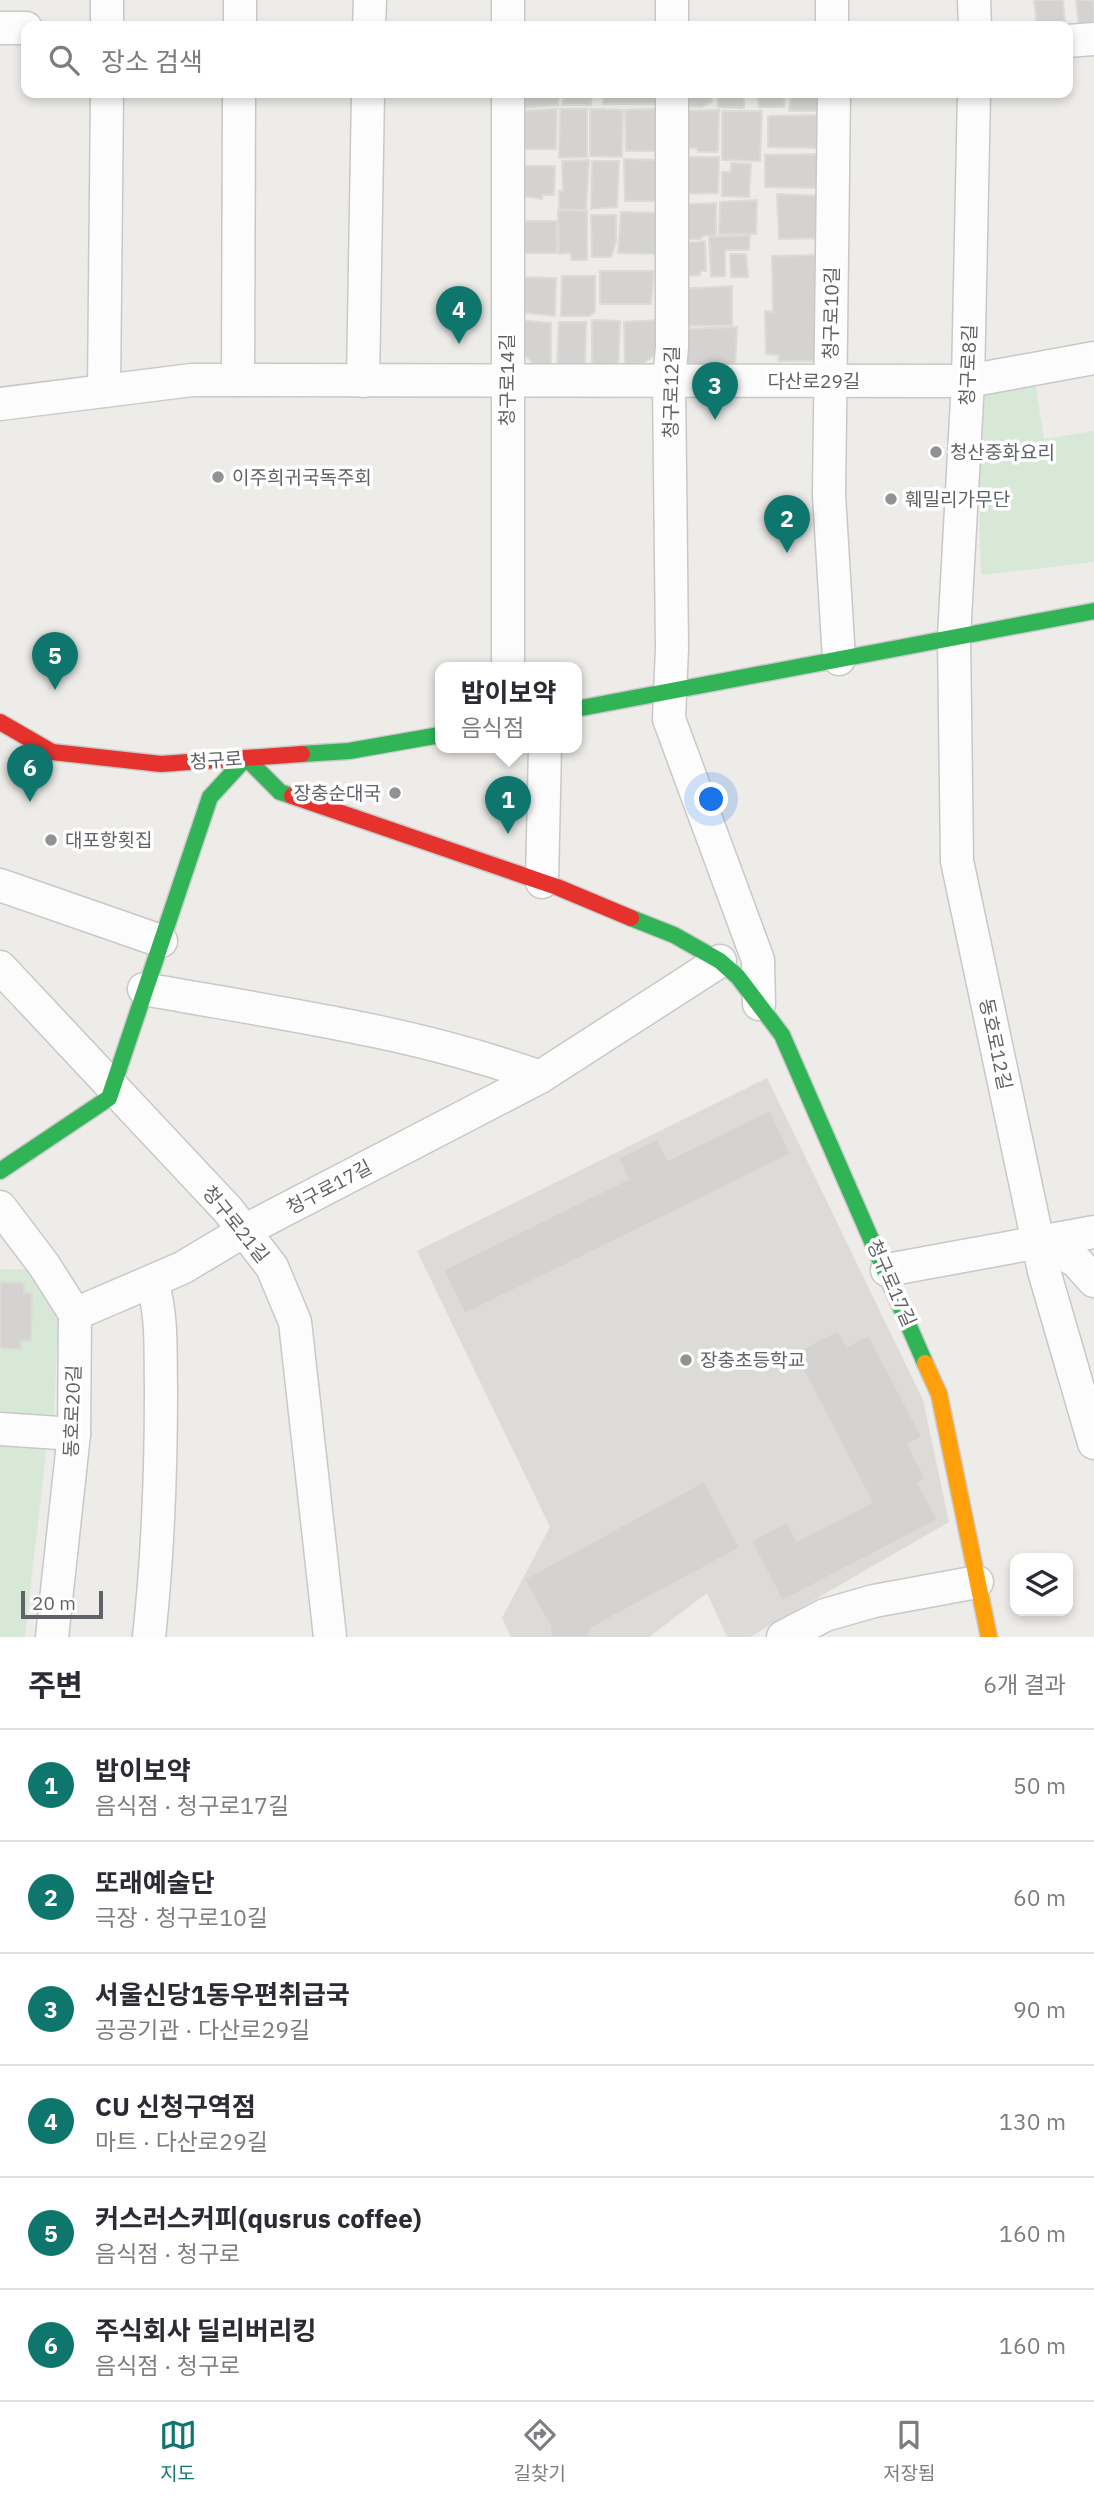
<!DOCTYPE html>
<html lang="ko">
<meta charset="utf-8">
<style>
:root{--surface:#fff;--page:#f7f7f7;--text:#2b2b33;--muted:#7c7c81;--line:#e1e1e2;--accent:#0f766e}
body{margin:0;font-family:"IBM Plex Sans","Noto Sans KR",sans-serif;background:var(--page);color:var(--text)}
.controls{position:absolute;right:21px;bottom:21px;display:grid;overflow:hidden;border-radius:14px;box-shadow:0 4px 10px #0003}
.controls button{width:63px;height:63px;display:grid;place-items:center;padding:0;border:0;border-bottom:2px solid var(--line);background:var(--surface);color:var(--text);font:35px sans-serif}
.scale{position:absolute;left:21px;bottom:18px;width:82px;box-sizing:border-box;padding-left:7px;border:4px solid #5f6266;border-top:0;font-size:19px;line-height:24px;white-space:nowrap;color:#5f6266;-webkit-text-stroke:5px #fff;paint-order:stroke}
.you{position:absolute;left:712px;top:800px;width:24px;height:24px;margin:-18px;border:5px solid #fff;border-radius:50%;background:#1a73e8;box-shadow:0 0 0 10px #1a73e833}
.badge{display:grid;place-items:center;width:46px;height:46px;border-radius:50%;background:var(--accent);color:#fff;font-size:23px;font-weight:700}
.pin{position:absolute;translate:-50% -58px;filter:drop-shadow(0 2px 4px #0008)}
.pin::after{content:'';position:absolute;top:37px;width:24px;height:21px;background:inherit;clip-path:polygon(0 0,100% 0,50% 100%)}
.popup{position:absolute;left:435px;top:662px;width:147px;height:91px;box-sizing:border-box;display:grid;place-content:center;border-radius:14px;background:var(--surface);filter:drop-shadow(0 2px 5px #0005);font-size:23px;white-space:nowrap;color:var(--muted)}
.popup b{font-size:26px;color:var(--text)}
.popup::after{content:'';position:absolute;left:50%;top:100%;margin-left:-14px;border:14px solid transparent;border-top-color:var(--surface)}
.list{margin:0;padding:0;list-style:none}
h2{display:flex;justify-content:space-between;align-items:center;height:91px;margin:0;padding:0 28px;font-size:30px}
h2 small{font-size:23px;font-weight:400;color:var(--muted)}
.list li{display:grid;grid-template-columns:46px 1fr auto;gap:21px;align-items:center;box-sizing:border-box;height:112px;padding:0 28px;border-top:2px solid var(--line)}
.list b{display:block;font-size:26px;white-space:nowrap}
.list p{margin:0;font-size:23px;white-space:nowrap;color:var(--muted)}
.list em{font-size:23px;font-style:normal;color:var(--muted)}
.icon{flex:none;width:38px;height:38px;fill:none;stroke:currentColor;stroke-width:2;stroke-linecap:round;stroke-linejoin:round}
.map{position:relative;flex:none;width:1094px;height:1637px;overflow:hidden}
.search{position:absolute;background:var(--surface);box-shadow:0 4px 10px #0003;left:21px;right:21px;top:21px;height:77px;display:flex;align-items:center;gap:18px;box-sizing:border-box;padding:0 24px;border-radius:14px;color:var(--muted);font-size:26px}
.sheet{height:763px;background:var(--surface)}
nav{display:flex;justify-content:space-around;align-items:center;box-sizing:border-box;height:98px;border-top:2px solid var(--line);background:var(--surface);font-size:19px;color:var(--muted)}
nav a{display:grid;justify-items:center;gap:4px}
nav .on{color:var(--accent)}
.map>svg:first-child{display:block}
</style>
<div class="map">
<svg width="1094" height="1637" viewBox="0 0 1094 1637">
<rect width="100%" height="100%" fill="#edece9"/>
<path fill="#dddbd8" d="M767,1078L923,1400L949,1522L750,1637H727L707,1593L649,1637H511L502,1618L550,1527L417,1251Z"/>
<g fill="#d8e8d6">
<path d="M1034,375L1044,439L1094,431V562L981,575L976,385Z"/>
<path d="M0,1269L30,1270L58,1320L54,1420L0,1423V1348L20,1349L21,1341H31L32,1293H24L23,1283L0,1282Z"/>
<path d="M0,1438L38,1440L46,1452L25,1637H0Z"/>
</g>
<g fill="#d4d3d2" stroke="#dcdbd8" stroke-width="2">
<path d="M1034,0H1063L1065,26H1037Z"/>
<path d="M1076,0H1094V25L1079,27Z"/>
<path d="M518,93H559L558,105L518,108Z"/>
<path d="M564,93H592L591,105H562Z"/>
<rect x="603" y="93" width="56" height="11"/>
<path d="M677,93H710L712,102L702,107L689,106V101L677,102Z"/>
<path d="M717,93H744V108L718,107Z"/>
<path d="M757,93H785L784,107H759Z"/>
<path d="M791,93H822L823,111H789Z"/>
<path d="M557,109L556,149H518L517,111Z"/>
<path d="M560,109H587V157L559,158Z"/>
<path d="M590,109L623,110L622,157L590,156Z"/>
<path d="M659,109L657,151H626L625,110Z"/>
<path d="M719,110L718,152H698L697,148L677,149V111Z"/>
<path d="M722,111H762L760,161L722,160Z"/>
<path d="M822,115V148L768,147V116Z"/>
<path d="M820,154L819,188L765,187V155Z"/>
<path d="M677,157H719L718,193L679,194Z"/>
<path d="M624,159L659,160V201H625Z"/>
<path d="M589,160L586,210L559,209V191H563L562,161Z"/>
<path d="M592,161H619L617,207L591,209Z"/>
<path d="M731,163L751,164L749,197L722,196V172H731Z"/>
<path d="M517,166H555L554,195H542V199L519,195Z"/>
<path d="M777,194L824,196L821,238L779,239Z"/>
<path d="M757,200L756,234H719L720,202Z"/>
<path d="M716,203V235L702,236L701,239H679L677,205Z"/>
<path d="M558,210L587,211V260H572L571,253L559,254Z"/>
<path d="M621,212L660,213L658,254L618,253Z"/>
<path d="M591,215H616V242L611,257H592Z"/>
<rect x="521" y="221" width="36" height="32"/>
<path d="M750,235L749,250H725V276L711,277L709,237Z"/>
<path d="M705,241L706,271H700V275L679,276L677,244Z"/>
<path d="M730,254H746L748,277H731Z"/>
<path d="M818,255L819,361H778L779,355L766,354L765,311L773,312L772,256Z"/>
<path d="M600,271H654L651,304H600Z"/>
<path d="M562,276H595V312L589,316H561Z"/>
<path d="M521,277L556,278L555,316L519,312Z"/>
<path d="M732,286V325L678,326V289Z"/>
<path d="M518,320L551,323V365H535L516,346Z"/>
<path d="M592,320L620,321L618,371H592Z"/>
<path d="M660,320V351L640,366L625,365L624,322Z"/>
<path d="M559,322H586L585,370L557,367Z"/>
<path d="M737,327L735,367L683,372L682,329Z"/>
<path d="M770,1110L791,1154L465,1314L443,1270L628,1179L618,1158L657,1139L668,1160Z"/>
<path d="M0,1282L24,1283V1293H32L31,1341H21V1349L0,1348Z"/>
<path d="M838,1330L847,1346L869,1335L922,1437L908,1444L926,1479L918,1483L938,1520L782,1601L751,1541L787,1522L797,1541L872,1502L794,1353Z"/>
<path d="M704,1481L740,1548L590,1629L589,1637H551L550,1626L524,1579Z"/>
</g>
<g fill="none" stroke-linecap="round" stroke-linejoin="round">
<g stroke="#c8c8c8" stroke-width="35">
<g id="street">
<path d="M107,0V26"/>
<path d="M508,0V26"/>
<path d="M672,0V26"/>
<path d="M974,0L975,26"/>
<path d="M240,26V0"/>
<path d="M369,26L370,0"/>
<path d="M832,26V0"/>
<path d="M0,28H26"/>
<path d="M1068,41L1094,39"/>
<path d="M672,93V347L669,382L672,648L669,719L758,960L759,1004"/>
<path d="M834,93L829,495L839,659"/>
<path d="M974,93L968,381L954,637L957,861L1044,1271L1094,1443"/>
<path d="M238,380L239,93"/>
<path d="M363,381L368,93"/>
<path d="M104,391L107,93"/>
<path d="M0,404L192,380L968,381L1094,358"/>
<path d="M508,668V93"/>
<path d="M542,882L545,748"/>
<path d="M0,885L161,941"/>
<path d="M0,967L228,1210L272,1267L295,1322L330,1637"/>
<path d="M144,989C277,1013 413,1031 540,1077"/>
<path d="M0,1207L44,1265L75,1314L74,1434L52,1637"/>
<path d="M1038,1241L1076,1261L1094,1281"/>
<path d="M887,1270L1094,1232"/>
<path d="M75,1314L182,1268L244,1231L540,1077L720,961"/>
<path d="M0,1429L74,1434"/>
<path d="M149,1637C158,1555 161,1472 161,1389C160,1352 163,1317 152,1282"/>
<path d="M783,1637L825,1615L874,1601L977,1582"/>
</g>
</g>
<g stroke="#cacaca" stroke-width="19">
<g id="fast">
<path d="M576,709L1094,611"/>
<path d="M302,754L349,751L440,735"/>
<path d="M631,918L674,935L720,961L738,977L782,1035L925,1363"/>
<path d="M0,1171L109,1098L210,797L246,758L280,792L292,796"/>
</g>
</g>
<g stroke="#cacaca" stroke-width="19">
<path id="slow" d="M925,1363L939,1394L989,1637"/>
</g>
<g stroke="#cacaca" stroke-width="19">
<g id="jam">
<path d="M0,722L52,752L161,764L302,754"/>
<path d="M292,796L557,887L631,918"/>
</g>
</g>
<use href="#street" stroke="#fcfcfc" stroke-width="32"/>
<use href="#fast" stroke="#30b455" stroke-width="16"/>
<use href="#slow" stroke="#ff9f0a" stroke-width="16"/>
<use href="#jam" stroke="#e5322d" stroke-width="16"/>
</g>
<g fill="#919294" stroke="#fff" stroke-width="2.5">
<circle cx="936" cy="452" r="7"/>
<circle cx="218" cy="477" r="7"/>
<circle cx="891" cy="499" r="7"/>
<circle cx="395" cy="793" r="7"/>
<circle cx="51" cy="840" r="7"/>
<circle cx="686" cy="1360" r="7"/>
</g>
<g text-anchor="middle" stroke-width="7" stroke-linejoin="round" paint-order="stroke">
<g font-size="19" fill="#5f6266" stroke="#fff">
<text transform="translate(831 313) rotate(-89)" y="7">청구로10길</text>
<text transform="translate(968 365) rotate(-88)" y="7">청구로8길</text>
<text transform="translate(507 380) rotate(-90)" y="7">청구로14길</text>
<text x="814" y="388">다산로29길</text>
<text transform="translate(671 392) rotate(-89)" y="7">청구로12길</text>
<text transform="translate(216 760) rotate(-4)" y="7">청구로</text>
<text transform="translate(996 1044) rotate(78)" y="7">동호로12길</text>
<text transform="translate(329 1187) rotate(-28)" y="7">청구로17길</text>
<text transform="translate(236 1224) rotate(51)" y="7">청구로21길</text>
<text transform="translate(892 1283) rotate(66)" y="7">청구로17길</text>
<text transform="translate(72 1411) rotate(-88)" y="7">동호로20길</text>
</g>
<g font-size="19" fill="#5f6266" stroke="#fff" text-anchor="start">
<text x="950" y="459">청산중화요리</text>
<text x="232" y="484">이주희귀국독주회</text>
<text x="905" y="506">훼밀리가무단</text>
<text x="381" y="800" text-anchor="end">장충순대국</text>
<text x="65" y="847">대포항횟집</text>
<text x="700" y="1367">장충초등학교</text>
</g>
</g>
</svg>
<div class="controls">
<button><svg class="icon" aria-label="layers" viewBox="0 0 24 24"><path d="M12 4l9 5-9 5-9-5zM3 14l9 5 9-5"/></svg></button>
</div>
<div class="scale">20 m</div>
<div class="you"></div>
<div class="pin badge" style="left:508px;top:834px">1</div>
<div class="popup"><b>밥이보약</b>음식점</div>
<div class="pin badge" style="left:787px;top:553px">2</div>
<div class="pin badge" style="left:715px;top:420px">3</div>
<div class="pin badge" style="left:459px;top:344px">4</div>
<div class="pin badge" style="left:55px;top:690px">5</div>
<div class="pin badge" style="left:30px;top:802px">6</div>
<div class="search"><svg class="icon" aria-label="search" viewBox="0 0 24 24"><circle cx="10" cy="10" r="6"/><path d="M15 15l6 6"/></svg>장소 검색</div>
</div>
<section class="sheet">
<h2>주변<small>6개 결과</small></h2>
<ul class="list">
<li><span class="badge">1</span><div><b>밥이보약</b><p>음식점 · 청구로17길</p></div><em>50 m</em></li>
<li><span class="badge">2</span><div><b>또래예술단</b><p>극장 · 청구로10길</p></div><em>60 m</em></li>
<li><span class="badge">3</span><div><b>서울신당1동우편취급국</b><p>공공기관 · 다산로29길</p></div><em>90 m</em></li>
<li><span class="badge">4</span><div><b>CU 신청구역점</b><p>마트 · 다산로29길</p></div><em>130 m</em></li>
<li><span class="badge">5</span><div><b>커스러스커피(qusrus coffee)</b><p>음식점 · 청구로</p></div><em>160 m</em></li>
<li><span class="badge">6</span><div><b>주식회사 딜리버리킹</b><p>음식점 · 청구로</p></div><em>160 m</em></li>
</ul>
</section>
<nav>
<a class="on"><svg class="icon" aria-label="map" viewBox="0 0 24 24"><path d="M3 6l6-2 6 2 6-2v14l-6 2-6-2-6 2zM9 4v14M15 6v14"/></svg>지도</a>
<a><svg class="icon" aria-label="directions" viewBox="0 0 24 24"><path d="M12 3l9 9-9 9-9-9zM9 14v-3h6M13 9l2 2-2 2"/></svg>길찾기</a>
<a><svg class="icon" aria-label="saved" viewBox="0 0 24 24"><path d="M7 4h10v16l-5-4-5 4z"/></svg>저장됨</a>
</nav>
